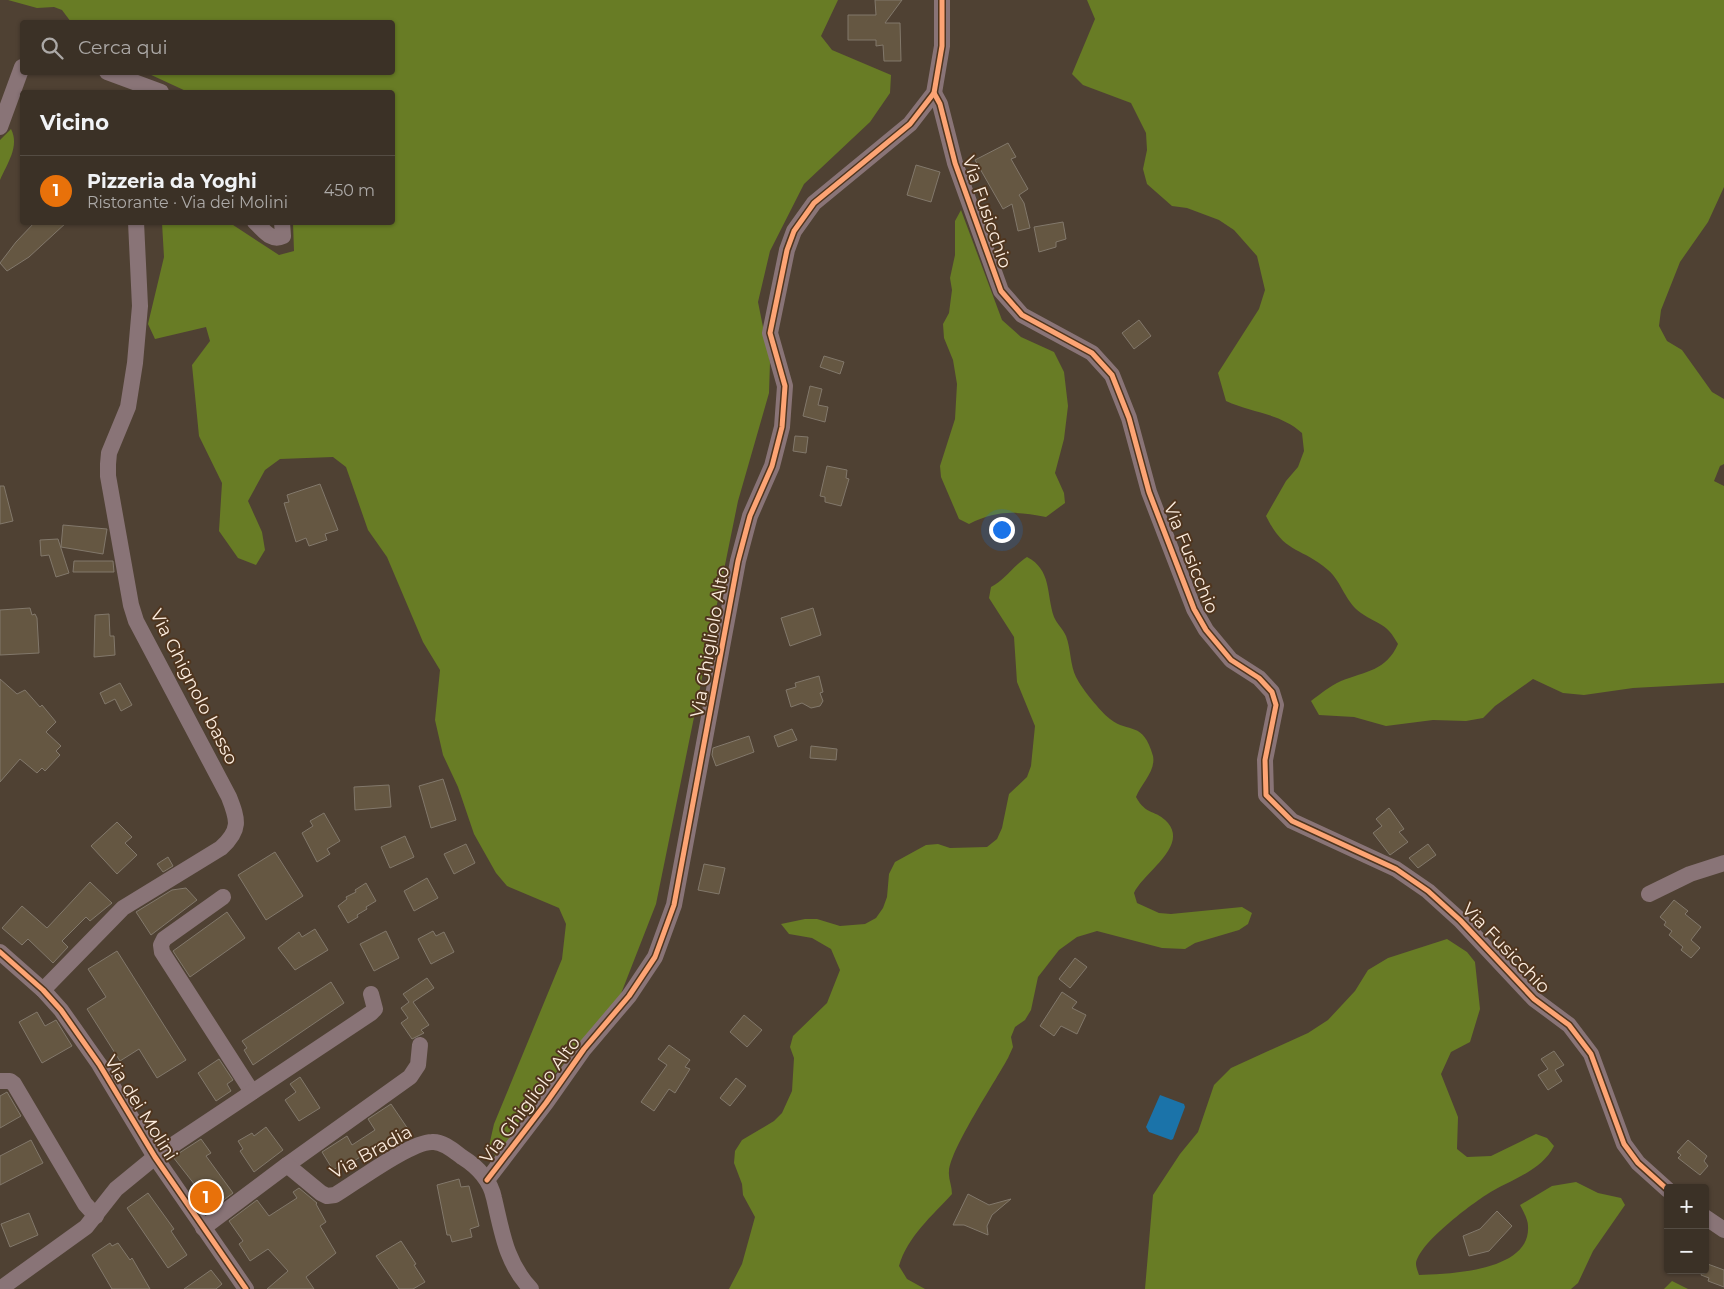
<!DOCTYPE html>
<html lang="it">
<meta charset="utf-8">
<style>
:root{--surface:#3b3126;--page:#463d32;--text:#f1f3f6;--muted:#aca9a7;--line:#544c43;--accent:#e69b98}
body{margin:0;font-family:Montserrat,sans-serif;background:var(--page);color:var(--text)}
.controls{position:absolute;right:15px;bottom:15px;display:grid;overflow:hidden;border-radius:5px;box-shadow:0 1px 4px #0004}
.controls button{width:45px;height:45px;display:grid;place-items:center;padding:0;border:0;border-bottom:1px solid var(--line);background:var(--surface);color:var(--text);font:25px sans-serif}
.you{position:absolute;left:1001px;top:529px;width:18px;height:18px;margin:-12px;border:4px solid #fff;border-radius:50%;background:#1a73e8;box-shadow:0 0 0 8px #1a73e833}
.badge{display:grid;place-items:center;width:32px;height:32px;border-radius:50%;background:var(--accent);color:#fff;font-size:16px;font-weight:700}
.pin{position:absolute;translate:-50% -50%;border:2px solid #fff;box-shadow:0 1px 5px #0006}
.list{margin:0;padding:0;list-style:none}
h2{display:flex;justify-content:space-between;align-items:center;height:65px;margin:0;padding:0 20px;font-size:21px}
h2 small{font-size:16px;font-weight:400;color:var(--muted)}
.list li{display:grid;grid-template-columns:32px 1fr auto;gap:15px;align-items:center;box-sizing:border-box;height:70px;padding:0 20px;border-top:1px solid var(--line)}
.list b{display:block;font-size:19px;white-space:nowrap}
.list p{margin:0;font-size:16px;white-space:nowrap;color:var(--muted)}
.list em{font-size:16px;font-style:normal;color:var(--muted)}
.icon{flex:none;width:28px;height:28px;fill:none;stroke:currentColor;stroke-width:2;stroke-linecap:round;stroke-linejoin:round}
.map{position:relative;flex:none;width:1724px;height:1289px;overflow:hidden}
.search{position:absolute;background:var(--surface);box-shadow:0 1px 4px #0004;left:20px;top:20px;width:375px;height:55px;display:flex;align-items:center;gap:12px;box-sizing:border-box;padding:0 18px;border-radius:5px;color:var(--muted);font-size:19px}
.panel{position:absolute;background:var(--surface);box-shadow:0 1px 4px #0004;left:20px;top:90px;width:375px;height:135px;border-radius:5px}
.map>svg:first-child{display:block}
</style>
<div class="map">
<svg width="1724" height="1289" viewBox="0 0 1724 1289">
<rect width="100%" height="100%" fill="#4f4133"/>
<g fill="#687c25">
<path d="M8,0H838L821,36L832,50L891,75L890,93L870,122L804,184L770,251L758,302L770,362L769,393L738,501L656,904L615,1009L593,1029L555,1074L518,1123L500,1155L496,1157L489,1146L494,1124L562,959L566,924L559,908L507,886L496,873L474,834L458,787L443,755L435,720L440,670L423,642L387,557L368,530L346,467L333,457L280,459L265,470L248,501L262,532L265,550L256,565L238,558L219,531L222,483L199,436L192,365L210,341L206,327L155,339L148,324L164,257L162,223H230L279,255L294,251L293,223L392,222V92H188L147,73L392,72V22H71L62,10L54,7L37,8Z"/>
<path d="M1087,0H1724V187L1708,222L1680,262L1661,310L1659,326L1667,341L1682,350L1712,392L1724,399V464L1720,466L1714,481L1724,486V683L1633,688L1584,695L1563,693L1533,679L1495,706L1483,718L1466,721L1433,720L1386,726L1354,717L1319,715L1311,701C1320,694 1330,686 1341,681C1366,671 1386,671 1398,644C1386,622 1380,626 1361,613C1345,602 1342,582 1328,570C1300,546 1285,555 1266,516L1286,481L1298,467L1304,451L1302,433C1280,413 1252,413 1226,401L1218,373L1259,309L1265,290L1257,256L1234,230L1219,220L1187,208L1172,206L1147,184L1143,169L1147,150L1146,133L1131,103L1083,85L1072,74L1095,19Z"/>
<path d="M11,129C20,146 7,164 0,180V140Z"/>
<path d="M961,210L1002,320L1021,337L1054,352L1064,372L1068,406L1064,439L1055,473L1064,493L1065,503L1046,517C1015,511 998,510 969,524L959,519L941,477L940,466L955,419L957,384L953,360L944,338L943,324L949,313L952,290L950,278L955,255V221Z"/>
<path d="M1027,557C1052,570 1046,594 1054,617C1057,624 1063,629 1066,636C1071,649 1070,665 1076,677C1082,689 1100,711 1110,719C1129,734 1143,720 1153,756C1156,771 1141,784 1136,797C1146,816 1156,809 1168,823C1188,847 1143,873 1134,893L1137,903L1159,913L1171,914L1242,907L1252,913L1248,924L1239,930L1195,943L1185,949L1162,948L1097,931L1077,937L1059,950L1038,977L1031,1010L1025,1020L1015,1027L1011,1037L1013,1047L1008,1058C995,1082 951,1148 949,1171C948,1178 952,1186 952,1194C933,1215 907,1237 899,1266L907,1279L925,1289H729L742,1264L755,1217L743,1195L742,1184L734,1163L735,1151L742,1140L774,1121L782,1113L792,1091L794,1058L790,1047L793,1036L827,1003L840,970L831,949L812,938L789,934L781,924L805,919H817L840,926L865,924L876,918L883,908L887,897L889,874L895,862L926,845L938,844L950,848L987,847L997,839L1002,828L1009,794L1027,777L1031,766L1035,726L1017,682L1014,637L989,598L991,587C1005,580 1013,566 1027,557Z"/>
<path d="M1447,939L1467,952L1475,962L1480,1009L1470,1042L1451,1052L1441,1074L1458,1117L1457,1149L1467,1157L1491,1156L1536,1134L1547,1138L1554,1146C1541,1172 1509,1180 1486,1195C1469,1206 1418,1244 1416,1264C1416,1267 1418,1272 1419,1275C1450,1274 1531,1271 1528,1226C1528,1219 1523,1211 1520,1205L1552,1186L1576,1182L1598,1193L1621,1198L1625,1205L1593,1251L1578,1283L1571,1289H1145L1153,1195L1180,1154L1198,1132L1214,1085L1231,1068L1308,1033L1328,1020L1355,991L1368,970L1388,958Z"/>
<path d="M1672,1281L1688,1289H1664Z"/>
</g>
<path fill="#1b73a9" d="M1160,1095L1184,1104L1185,1107L1173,1139L1171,1140L1149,1132L1146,1127Z"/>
<g fill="#655742" stroke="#82786b">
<path d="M875,0H902L885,23H900L901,61H884L883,45L876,46V40H848V15H876Z"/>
<path d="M1008,143L1016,157L1011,159L1028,189L1019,195L1024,203L1030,228L1018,231L1012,204L1003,209L975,160Z"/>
<path d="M916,165L940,172L931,202L907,195Z"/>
<path d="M35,222H67L29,257L7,271L0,263L16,242Z"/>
<path d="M1063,222L1066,239L1056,242V247L1039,252L1034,227Z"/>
<path d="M1139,320L1151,336L1134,349L1122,333Z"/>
<path d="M824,356L844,362L840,374L820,367Z"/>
<path d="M810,386L822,389L818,405L828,407L825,422L803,416Z"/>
<path d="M795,436L808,437L806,453L793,451Z"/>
<path d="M827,466L847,470L846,478L849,479L841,506L825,502V497L820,496Z"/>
<path d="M320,484L338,530L325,534L327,540L309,546L306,538L296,542L284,503L289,502L287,495Z"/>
<path d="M0,486H4L13,521L0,524Z"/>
<path d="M63,525L107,529L103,554L61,547Z"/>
<path d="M58,539L69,573L56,577L49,555L41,556L40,540Z"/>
<path d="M74,561H113L114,572H73Z"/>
<path d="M30,608L32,615L35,614L37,618L39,653L0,655V610Z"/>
<path d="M813,608L821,635L790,646L781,618Z"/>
<path d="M109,614L110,636H114L115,655L94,657L95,615Z"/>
<path d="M819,676L823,692L820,693L823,701L820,706L811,708L802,703L791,707L786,690L796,687L795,683Z"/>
<path d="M0,679L17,694L25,690L40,707L42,705L56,722L46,732L61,746L56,751L60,755L45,771L42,768L37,773L20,759L0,782Z"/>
<path d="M120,683L132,705L121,711L115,699L105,704L100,693Z"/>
<path d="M792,729L797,740L778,747L774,736Z"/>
<path d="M749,736L754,752L716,766L712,755L713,748Z"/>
<path d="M811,746L837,749L836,760L810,758Z"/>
<path d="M443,779L456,820L431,828L419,786Z"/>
<path d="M389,785L391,807L355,810L354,787Z"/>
<path d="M1389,808L1404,829L1399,832L1408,842L1390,855L1373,833L1382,826L1376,819Z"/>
<path d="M324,813L340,841L327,849L330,854L317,862L302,833L313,826L310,821Z"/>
<path d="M117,822L132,837L125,843L137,855L117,874L91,846Z"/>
<path d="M405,836L414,857L390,868L381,847Z"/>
<path d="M466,844L475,863L454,874L444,854Z"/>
<path d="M1428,844L1436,855L1418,868L1409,858Z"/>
<path d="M275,852L303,896L266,920L238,875Z"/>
<path d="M168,857L173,866L163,872L157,864Z"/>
<path d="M704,864L725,868L719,894L698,890Z"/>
<path d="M427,878L438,898L414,911L404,891Z"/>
<path d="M90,882L112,903L90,921L86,917L62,941L68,947L53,963L28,939L22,945L2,928L22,906L47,928Z"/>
<path d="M366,883L376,901L366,907L367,909L357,915L358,917L348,923L338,906L347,899L346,897L356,892L355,890Z"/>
<path d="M186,888L197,900L151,935L136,912L172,890Z"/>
<path d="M1674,900L1688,911L1685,914L1701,927L1691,940L1700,948L1691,958L1681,950L1683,947L1669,935L1672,931L1664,925L1666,922L1660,917Z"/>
<path d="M227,912L245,938L190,977L173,951Z"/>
<path d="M315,929L328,950L295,970L278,948L299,932L302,937Z"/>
<path d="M386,931L399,958L374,971L360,944Z"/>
<path d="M433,931L436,936L444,932L454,952L431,964L418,939Z"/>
<path d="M117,951L186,1060L157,1078L139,1049L120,1061L87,1009L106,997L88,969Z"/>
<path d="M1075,958L1087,967L1070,988L1059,979Z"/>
<path d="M427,978L434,988L413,1002L429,1025L421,1030L424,1033L412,1039L401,1023L408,1018L401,1008L409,1002L403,994Z"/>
<path d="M331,982L344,1003L253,1065L244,1050L247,1048L242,1041Z"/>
<path d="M1062,992L1077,1002L1072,1008L1086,1015L1077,1034L1061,1026L1054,1036L1040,1026Z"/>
<path d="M37,1012L45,1026L56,1020L72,1046L42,1063L19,1022Z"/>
<path d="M744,1015L762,1030L747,1047L730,1032Z"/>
<path d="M669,1045L690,1060L685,1067L690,1069L675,1093L669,1089L654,1111L641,1102L667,1065L658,1059Z"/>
<path d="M1554,1051L1564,1065L1555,1070L1562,1081L1548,1090L1538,1075L1548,1069L1541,1059Z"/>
<path d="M219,1059L233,1080L227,1084L231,1091L216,1101L198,1073Z"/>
<path d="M300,1077L320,1108L299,1121L285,1100L296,1092L290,1084Z"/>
<path d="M736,1078L746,1086L730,1106L720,1098Z"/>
<path d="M7,1092L21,1116L0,1128V1096Z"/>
<path d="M391,1104L408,1129L379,1148L378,1146L349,1164L346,1162L333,1170L322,1152L347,1136L352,1145L375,1130L368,1119Z"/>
<path d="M266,1127L283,1150L254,1172L240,1151L243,1149L238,1141L252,1133L254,1136Z"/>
<path d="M201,1139L211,1153L206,1156L233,1193L213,1208L173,1157Z"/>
<path d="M31,1140L43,1163L0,1185V1156Z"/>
<path d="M1688,1140L1707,1156L1704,1161L1708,1166L1700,1175L1678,1158L1681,1155L1677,1152Z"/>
<path d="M459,1179L461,1187L469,1186L479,1226L470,1229L472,1237L452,1242L450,1235H447L437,1185Z"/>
<path d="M299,1188L317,1203L316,1204L326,1222L320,1226L336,1253L306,1277L314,1289H267L288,1271L268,1249L250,1261L239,1244L243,1241L229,1221L257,1200L269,1216L297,1198L293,1192Z"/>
<path d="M148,1193L174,1229L171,1231L187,1255L168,1268L127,1208Z"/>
<path d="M968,1194L989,1205L1011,1199L992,1215L987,1226L988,1235L964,1225H953Z"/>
<path d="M1497,1211L1512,1226L1489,1251L1469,1256L1463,1236L1480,1229Z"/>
<path d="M29,1213L38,1235L10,1247L1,1224Z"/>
<path d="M401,1241L416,1264L414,1265L425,1282L413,1289H399L376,1256Z"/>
<path d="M110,1243L112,1246L118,1243L130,1260L132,1258L150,1289H112L92,1255Z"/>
<path d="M1705,1263L1724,1270V1287L1708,1281L1709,1278L1701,1275L1703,1270H1705Z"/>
<path d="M211,1270L222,1284L216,1289H184Z"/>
</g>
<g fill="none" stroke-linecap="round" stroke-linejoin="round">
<g stroke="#897477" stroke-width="16">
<path d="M107,72L161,92"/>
<path d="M934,93L940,104L955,163L1001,291L1022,315L1092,353L1112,375L1129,418L1149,492L1194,609L1206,630L1231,660L1259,678L1272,692L1276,705L1265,760L1266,795L1292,821L1396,869L1428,891L1460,920L1534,999L1569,1025L1591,1054L1624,1144L1638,1163L1668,1190"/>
<path d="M0,127L22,67"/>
<path d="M255,222C264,230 271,242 283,236L282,222"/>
<path d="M1649,894L1690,874L1724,863"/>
<path d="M223,897L164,939L161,945L162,952L252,1092"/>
<path d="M0,952L43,990L61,1010L99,1064L155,1157L246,1289"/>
<path d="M43,990L123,908L221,848C241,830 238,820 229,797L136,621L131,605L108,476V464L109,453L128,407L135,363L140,306L136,222"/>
<path d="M0,1081H10L14,1084L85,1204L96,1216"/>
<path d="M287,1165L410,1077L418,1065L420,1045"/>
<path d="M487,1180L546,1103L584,1049L629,996L655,957L674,905L738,561L750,516L772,466L782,427L785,386L770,333L787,250L794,231L814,203L910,124L934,93L942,46V0"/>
<path d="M1705,1217L1724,1230"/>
<path d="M203,1228L287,1165L321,1193L327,1196L335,1195C355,1183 410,1142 432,1142C443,1141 454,1151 462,1157C478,1167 490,1179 494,1198C502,1232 506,1263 531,1289"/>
<path d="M0,1289L86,1227L116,1189L155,1157L371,1013L375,1009L371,994"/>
</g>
<g stroke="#4f351e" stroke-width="8">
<g id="cycleway">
<path d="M934,93L940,104L955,163L1001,291L1022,315L1092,353L1112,375L1129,418L1149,492L1194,609L1206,630L1231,660L1259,678L1272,692L1276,705L1265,760L1266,795L1292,821L1396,869L1428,891L1460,920L1534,999L1569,1025L1591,1054L1624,1144L1638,1163L1668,1190"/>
<path d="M0,952L43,990L61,1010L99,1064L155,1157L246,1289"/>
<path d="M487,1180L546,1103L584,1049L629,996L655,957L674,905L738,561L750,516L772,466L782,427L785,386L770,333L787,250L794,231L814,203L910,124L934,93L942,46V0"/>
</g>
</g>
<use href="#cycleway" stroke="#fda474" stroke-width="5"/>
</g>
<g text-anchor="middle" stroke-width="4" stroke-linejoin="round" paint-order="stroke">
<g font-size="18" fill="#fcecde" stroke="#4f351e">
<text transform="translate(987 212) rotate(71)" y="6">Via Fusicchio</text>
<text transform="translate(1191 558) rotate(68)" y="6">Via Fusicchio</text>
<text transform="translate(710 642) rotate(-80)" y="6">Via Ghigliolo Alto</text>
<text transform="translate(194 687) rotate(63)" y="6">Via Ghignolo basso</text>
<text transform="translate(1506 948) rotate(46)" y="6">Via Fusicchio</text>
<text transform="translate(530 1100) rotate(-53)" y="6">Via Ghigliolo Alto</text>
<text transform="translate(141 1108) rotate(58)" y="6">Via dei Molini</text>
<text transform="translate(371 1152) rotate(-29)" y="6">Via Bradia</text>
</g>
</g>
</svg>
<div class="controls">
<button>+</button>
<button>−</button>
</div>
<div class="you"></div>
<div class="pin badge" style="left:206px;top:1197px;background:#e8710a">1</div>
<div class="search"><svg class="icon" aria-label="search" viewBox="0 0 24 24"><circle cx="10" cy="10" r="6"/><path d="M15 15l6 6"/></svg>Cerca qui</div>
<section class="panel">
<h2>Vicino<small></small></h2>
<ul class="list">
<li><span class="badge" style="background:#e8710a">1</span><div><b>Pizzeria da Yoghi</b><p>Ristorante · Via dei Molini</p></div><em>450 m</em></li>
</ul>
</section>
</div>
